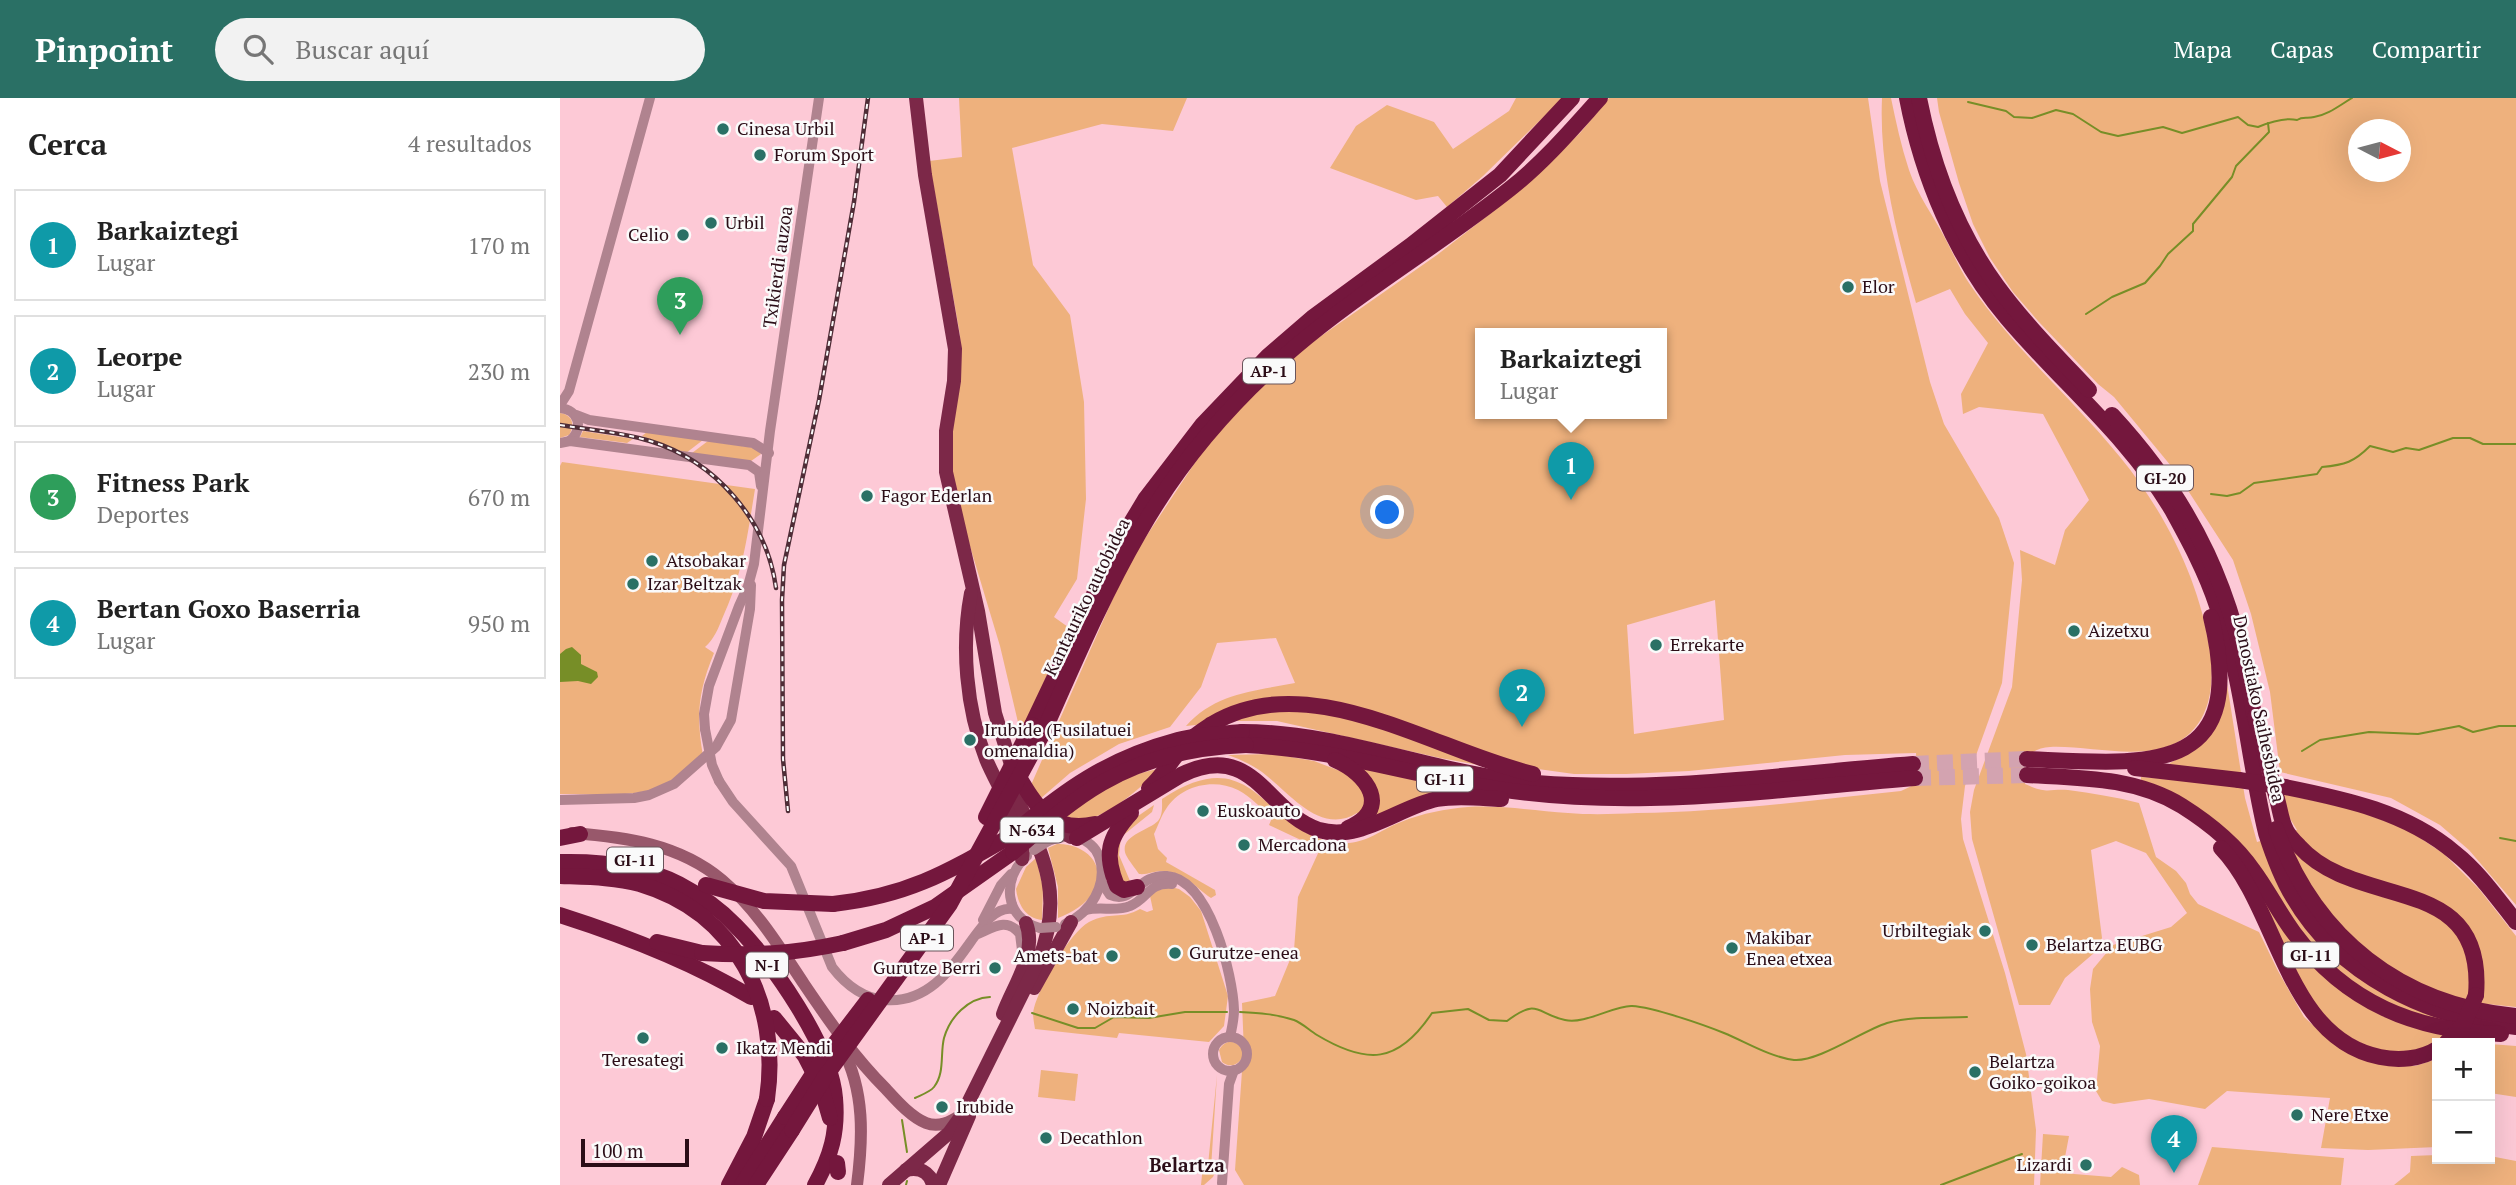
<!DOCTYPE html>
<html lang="es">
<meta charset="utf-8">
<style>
:root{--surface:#fff;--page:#f2f2f2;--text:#222;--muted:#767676;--line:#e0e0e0;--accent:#2a7065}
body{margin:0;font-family:"PT Serif",serif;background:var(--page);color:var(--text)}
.controls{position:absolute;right:21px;bottom:21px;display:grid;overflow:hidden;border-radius:0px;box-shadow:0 7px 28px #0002}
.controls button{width:63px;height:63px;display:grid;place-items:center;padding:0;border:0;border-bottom:2px solid var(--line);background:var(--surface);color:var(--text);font:35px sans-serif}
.compass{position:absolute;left:1788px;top:21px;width:63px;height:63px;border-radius:50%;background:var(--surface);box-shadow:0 7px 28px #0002;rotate:96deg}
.scale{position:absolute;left:21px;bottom:18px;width:108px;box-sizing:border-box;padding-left:7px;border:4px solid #2b0d17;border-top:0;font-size:19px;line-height:24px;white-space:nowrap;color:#2b0d17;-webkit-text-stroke:5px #fafafa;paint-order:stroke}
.you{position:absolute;left:828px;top:415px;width:24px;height:24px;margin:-18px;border:5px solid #fff;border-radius:50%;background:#1a73e8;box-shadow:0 0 0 10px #1a73e833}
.badge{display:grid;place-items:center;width:46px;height:46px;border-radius:50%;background:var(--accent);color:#fff;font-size:23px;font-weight:700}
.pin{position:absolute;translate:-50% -58px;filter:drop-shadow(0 2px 4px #0008)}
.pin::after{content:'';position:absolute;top:37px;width:24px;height:21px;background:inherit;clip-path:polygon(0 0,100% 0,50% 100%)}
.popup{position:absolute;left:915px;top:230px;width:192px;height:91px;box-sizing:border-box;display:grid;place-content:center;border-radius:0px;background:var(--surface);filter:drop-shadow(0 2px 5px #0005);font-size:23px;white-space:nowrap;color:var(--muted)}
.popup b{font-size:26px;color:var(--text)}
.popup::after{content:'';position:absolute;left:50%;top:100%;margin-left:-14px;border:14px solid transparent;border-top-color:var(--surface)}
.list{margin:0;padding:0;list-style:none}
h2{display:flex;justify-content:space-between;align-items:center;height:91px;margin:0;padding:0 28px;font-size:30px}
h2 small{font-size:23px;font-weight:400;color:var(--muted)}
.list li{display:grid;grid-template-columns:46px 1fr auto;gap:21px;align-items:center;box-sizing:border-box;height:112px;margin:0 14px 14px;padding:0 14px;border:2px solid var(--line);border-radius:0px}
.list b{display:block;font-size:26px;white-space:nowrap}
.list p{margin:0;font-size:23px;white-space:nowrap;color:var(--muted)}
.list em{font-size:23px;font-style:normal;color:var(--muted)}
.icon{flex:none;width:38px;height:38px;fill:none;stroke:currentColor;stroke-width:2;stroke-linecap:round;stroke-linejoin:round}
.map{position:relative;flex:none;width:1956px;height:1087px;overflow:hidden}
header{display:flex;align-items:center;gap:42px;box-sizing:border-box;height:98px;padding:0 35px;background:var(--accent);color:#fff}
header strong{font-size:33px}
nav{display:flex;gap:38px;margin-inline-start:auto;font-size:24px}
.search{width:490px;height:63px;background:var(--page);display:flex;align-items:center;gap:18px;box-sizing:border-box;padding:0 24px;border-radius:38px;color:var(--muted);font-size:26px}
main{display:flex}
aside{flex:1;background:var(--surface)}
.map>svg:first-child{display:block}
</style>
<header>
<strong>Pinpoint</strong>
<div class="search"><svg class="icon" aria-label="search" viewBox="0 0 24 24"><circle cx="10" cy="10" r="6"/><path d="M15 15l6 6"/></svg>Buscar aquí</div>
<nav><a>Mapa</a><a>Capas</a><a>Compartir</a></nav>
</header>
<main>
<aside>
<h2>Cerca<small>4 resultados</small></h2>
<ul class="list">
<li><span class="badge" style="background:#0f9aa8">1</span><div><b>Barkaiztegi</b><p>Lugar</p></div><em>170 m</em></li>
<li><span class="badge" style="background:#0f9aa8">2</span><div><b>Leorpe</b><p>Lugar</p></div><em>230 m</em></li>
<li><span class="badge" style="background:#2e9e5b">3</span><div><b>Fitness Park</b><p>Deportes</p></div><em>670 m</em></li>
<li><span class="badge" style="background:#0f9aa8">4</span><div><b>Bertan Goxo Baserria</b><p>Lugar</p></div><em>950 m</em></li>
</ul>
</aside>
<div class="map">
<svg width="1956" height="1087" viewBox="0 0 1956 1087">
<rect width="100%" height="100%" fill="#fdc9d6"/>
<g fill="#eeb17d" fill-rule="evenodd">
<path d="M399,0H627L613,33L542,26L452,50L473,167L510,217L524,304L526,401L517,481L494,519L508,529L461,637L440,548L394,395L389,359L391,332L401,272L400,237L369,63L402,59Z"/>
<path d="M956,0H1003L923,78L887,109L878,98L856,102L770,70L796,28L827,7L874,24L893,51L949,13Z"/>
<path d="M1049,0H1308L1320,83L1370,284L1384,326L1439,420L1454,465L1442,585L1405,688L1401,721L1403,741L1445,875L1466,956L1476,1032L1474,1087H684L675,1072L683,959C678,966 671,971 662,964L659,952C667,939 678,943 684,954L682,905L715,898L734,852L738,799L760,751L709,727L712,720C702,711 691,699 678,692C654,680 621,687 606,711C601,718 598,728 594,736L598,751L607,760L606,764L655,792L656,797L651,800C635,789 623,773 602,773C594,773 587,777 579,776C575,770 569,763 566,757C558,738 588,733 598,723C603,717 602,708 602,701C700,636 703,742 783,745C806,746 820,732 841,724C863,715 885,711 908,709C941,707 976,713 1008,715C1031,717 1055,716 1077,715C1165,714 1254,702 1341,693L1358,685L1356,655L1285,657L1129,673L1066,676H1014L978,671H941L880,660L717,623H673L626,628C655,595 694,593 735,585L716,540L657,545L641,589L610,629L559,646L510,675L480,701L471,687L568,466L644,351L689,300L744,250L877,157L940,108L1020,35ZM920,236H1102V316H920ZM1155,502L1164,622L1074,636L1067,527Z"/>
<path d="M1322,0H1331C1336,24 1341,48 1349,72C1357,96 1374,119 1386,142C1394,157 1401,174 1411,188C1454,251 1512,300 1560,359C1605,414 1640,483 1650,553C1654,582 1652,616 1628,637C1593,667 1532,647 1490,649C1481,649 1473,654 1465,658V686C1487,696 1487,691 1508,692C1532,695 1555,699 1579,705L1596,759L1616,773L1626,785L1630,796L1638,806L1699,834L1718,873L1744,919L1774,946L1801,961L1829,968H1855L1877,961V1049L1808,1052L1761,1050L1770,1000L1667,993L1645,1011L1589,1001L1554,1006L1542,1003L1536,993L1540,948L1532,924L1530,891L1533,871L1553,847L1611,829L1627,815L1586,755L1556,743L1531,752L1542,840L1534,855L1505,880L1490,907H1459L1412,741L1410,714L1414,692L1452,589L1462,482L1460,452L1495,467L1505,432L1529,402L1483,316L1419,309L1403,316L1401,296L1428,245L1405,216L1390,191L1356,205C1337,138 1319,70 1322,0Z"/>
<path d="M1377,0H1956V807L1909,752L1880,727L1831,700L1720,674L1710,594L1691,516L1673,462L1616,374L1554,299L1538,286L1478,223L1453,194L1430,160L1413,126L1399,85L1379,14ZM1798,32H1840V74H1798Z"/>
<path d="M0,315C13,317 15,327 9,337L0,340Z"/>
<path d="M23,333L73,341L67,345L20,339Z"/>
<path d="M87,334L143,342L126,355L82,338Z"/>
<path d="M148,343L195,350L201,356L191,363L132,355Z"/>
<path d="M2,364L195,391C187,440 183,475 162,521C158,531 154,541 145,549L154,555C138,594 136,617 143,658C129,670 115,682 98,689C74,700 27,696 0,696V368Z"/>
<path d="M1665,573L1685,700L1697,744L1737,732L1726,714L1721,695L1795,712L1847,731L1884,756L1919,791L1956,838V909L1927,906C1908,920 1888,941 1866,949C1825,965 1784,942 1758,911C1750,902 1744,889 1738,879C1712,833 1692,782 1669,734C1640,708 1617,697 1581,683V679L1611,681L1610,665C1654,642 1664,622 1665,573Z"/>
<path d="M714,656L754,663L788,676L798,668L907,693L806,723L797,715C760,738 729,694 702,674C692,667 680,661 668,657Z"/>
<path d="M598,671C585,687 551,716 530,720C521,722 512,720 502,719C526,699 567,676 598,671Z"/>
<path d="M594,707L592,714L561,739L559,757L570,783L560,785L554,743L565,727Z"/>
<path d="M497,746C523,745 548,765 534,793C527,806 511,815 498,820V789L488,750Z"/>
<path d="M476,760L483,789L482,822C465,820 458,806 456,791L466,769Z"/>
<path d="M611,789L619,791L630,799L641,813L668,898L664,928L649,944L559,935L557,940L475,931C474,924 472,916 474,910C480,888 509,835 529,824C550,813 561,822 580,811L587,814L593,812L590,798L594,793Z"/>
<path d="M1930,946L1956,948V999L1930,995Z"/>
<path d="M481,972L518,976L515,1003L478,999Z"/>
<path d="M657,977L651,1070L656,1072L653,1079L644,1087H641L643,1067H648Z"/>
<path d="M1483,1036L1509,1038L1502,1075L1551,1079L1562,1069L1579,1077L1580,1087H1480Z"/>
<path d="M1652,1049L1784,1060L1781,1087H1638Z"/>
<path d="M1877,1057V1061H1930V1058L1956,1063V1087H1834L1850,1074L1851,1058Z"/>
</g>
<path fill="#778e27" d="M12,549L21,557V566L37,574L38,579L31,586L18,583L0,584V556L6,551Z"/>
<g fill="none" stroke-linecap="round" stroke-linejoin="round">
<g stroke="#778e27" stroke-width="2">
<path d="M1408,4L1446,13L1454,19L1472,20L1496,12L1513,16L1541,34L1558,38L1603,29L1622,35L1678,19L1688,27L1698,29C1710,24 1724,19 1737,22C1743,18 1747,21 1754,19C1768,17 1780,7 1792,0"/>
<path d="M1526,216L1552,199L1585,185L1600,168L1608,156L1633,133V126L1672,79L1676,68L1709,34L1708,25"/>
<path d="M1651,396L1667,398L1680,395L1694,385L1757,376L1762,369C1785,367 1794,364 1810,348L1833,354L1846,350L1859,352L1893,340H1910L1923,346H1956"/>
<path d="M1742,653L1760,642L1809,634L1858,636L1899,628L1913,634L1939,628H1956"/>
<path d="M1940,740L1956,743"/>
<path d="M680,914C698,915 716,916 734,922C742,925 749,932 757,937C807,967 838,966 872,915L908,911L929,922L947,923C979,899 976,916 1005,922C1024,927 1055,907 1072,908C1093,909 1144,927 1164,935C1186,944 1210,959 1234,962C1258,964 1302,933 1327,925C1352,918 1382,920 1407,919"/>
<path d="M472,915L518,930H535L554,919L589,920L625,914H667"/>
<path d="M355,1000C361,997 370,994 374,989C385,975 380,956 384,940C390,919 408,900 430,899"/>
<path d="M342,1022L347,1054"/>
<path d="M346,1087L347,1083"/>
<path d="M1381,1087L1462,1056"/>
</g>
<g stroke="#d3a3b0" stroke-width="16" stroke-dasharray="16 8" stroke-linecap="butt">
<path d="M1353,666L1467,661"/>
<path d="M1355,680L1467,677"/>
</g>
<g stroke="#b0838f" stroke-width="10">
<path d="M0,307L9,293L90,0"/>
<path d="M0,310C19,312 24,330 10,343"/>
<path d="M16,317L29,322L193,345L209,355"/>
<path d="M0,345L10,343L189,367L199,374L201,388"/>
<path d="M145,631L144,616L149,588L179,508L188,488L194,466L210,333L259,0"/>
<path d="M159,683L173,704L231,768L272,869C285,886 303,900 325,902C398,908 414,804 453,811"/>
<path d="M0,702L74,700L89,697L114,686L156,649L171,622L190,511L191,487"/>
<path d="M488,743C550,720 562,800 505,826"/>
<path d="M467,758C441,780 444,821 480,830"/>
<path d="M542,785L550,797C574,807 577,776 607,778C650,781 673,878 674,912C674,921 672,930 670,939"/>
<path d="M526,812C540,808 556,814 570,808C588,801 588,784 612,786"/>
<path d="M423,822L441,787L451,776"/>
<path d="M418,836C434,829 447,819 460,836L462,852"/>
<circle cx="670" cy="956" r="17"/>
<path d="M662,1085L669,986L674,972"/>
</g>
<g stroke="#98586b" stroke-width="12">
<path d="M12,735C66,739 119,746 162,782C198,813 218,847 244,886C269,923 294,959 326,991C337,1003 351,1019 366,1025C379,1030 390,1024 401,1017"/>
<path d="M282,950C305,993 303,1040 297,1087"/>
</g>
<g stroke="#7c2848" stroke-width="14">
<path d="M356,0L365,77L395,251L394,283L386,333V374L418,513L435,615L454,676"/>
<path d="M411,495C401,548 406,610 426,661C437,689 467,731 462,761"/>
<path d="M487,724L511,739"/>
<path d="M474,890L511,824"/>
<path d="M443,916C453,888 478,855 466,825"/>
<path d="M346,1072C359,1069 370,1074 373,1087"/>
<path d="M329,1087L389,1035L402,1017L478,864C508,790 478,749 449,683"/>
<path d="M379,1087L409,1018"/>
</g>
<g stroke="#74173d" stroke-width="16">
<path d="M1347,0C1362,78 1395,159 1447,220C1501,284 1569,339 1612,412C1629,443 1646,474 1657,508C1683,581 1688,660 1706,735C1713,757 1721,779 1733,799C1779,878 1868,920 1956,929"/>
<path d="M1359,0C1372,66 1397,133 1437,188C1464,225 1498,259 1529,292"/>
<path d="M1552,317C1635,407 1675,495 1694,617"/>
<path d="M1695,619C1702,646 1710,674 1717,701C1720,711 1721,723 1726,732C1729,738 1735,744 1739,748C1798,814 1926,772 1916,897"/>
<path d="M472,627L557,448L586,400L642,327L708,258L752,220L850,148L940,77L1012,0"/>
<path d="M682,634C783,634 876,677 976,685C1101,695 1228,676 1353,666"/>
<path d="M483,635C513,568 542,499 579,435C618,366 673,302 734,250C802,192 881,146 951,90C984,64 1012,31 1040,0"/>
<path d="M686,647C752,650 815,666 879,680"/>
<path d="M1467,661C1585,666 1691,681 1651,519"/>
<path d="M775,662C808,676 832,711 788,730"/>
<path d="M453,669C473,703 489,737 535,726"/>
<path d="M1575,670L1679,682"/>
<path d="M1467,677C1521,680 1575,679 1622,708C1649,725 1675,746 1693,772C1708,792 1719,815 1734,835C1786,905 1855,933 1941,936"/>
<path d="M905,685C1053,716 1206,692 1355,680"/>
<path d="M1725,689C1785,701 1847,714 1895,755C1919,774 1937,800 1956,824"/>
<path d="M589,690C603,678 611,662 623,649C630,640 643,632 652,626C749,567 877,654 973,676"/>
<path d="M571,715C548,740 544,756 557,788L564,792L577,789"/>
<path d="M1716,731C1755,840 1841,907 1956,918"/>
<path d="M0,740L20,736"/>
<path d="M517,740L621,677C695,641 706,715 759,732C800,744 839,709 877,701C897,697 920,700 941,701"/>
<path d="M1661,750C1719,810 1725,940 1820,959C1839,963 1861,961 1877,951"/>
<path d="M0,764C41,763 82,767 119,786C140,797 159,810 175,827C212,864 271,948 275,1000C278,1034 271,1058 255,1087"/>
<path d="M273,806C347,798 386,775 449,739"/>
<path d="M0,817C66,838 131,863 191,899"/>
<path d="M97,844L142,855"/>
<path d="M283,845L326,832L375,809L453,754"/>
<path d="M214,920L245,958L261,989L270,1020"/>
<path d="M277,1065L278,1074"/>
<path d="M169,1087L194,1039L207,1001"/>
<path d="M182,1087L225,1019"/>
<path d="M196,1087L232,1032"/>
</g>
<g stroke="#4f2d37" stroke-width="4.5">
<g id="rail">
<path d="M0,327C30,332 61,334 90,343C155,363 207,422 216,490"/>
<path d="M228,713L223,661L222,502L224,467L259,302L294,104L308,0"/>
</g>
</g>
<use href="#rail" stroke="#fafafa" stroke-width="2" stroke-dasharray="5" stroke-linecap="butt"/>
<g stroke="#b0838f" stroke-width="10">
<path d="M145,631L152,667L159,683"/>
<path d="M474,752L488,743"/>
<path d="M480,830L496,829"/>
</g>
<g stroke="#74173d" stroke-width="16">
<path d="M1679,682L1725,689"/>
<path d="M426,719L472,627"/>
<path d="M449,739C504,692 547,661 618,642C638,637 661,636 682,634"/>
<path d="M453,754C481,730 509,704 542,685C585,660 636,649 686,647"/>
<path d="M0,778C27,779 54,779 80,786C177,815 221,906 207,1001"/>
<path d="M146,787L204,803L273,806"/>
<path d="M142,855C194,858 232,856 283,845"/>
<path d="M1886,945L1904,926L1916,897"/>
<path d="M225,1019L260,965L308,902"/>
<path d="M232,1032L265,979L390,806L483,635"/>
</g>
</g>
<g fill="#2a7065" stroke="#fafafa" stroke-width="2.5">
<circle cx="163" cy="31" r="7"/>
<circle cx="200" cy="57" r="7"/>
<circle cx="151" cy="125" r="7"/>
<circle cx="123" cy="137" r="7"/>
<circle cx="1288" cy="189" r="7"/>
<circle cx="307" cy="398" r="7"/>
<circle cx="92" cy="463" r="7"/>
<circle cx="73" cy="486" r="7"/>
<circle cx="1514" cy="533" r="7"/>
<circle cx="1096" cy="547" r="7"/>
<circle cx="410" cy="642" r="7"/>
<circle cx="643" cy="713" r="7"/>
<circle cx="684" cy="747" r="7"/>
<circle cx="1425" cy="833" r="7"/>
<circle cx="1472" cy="847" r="7"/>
<circle cx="1172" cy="850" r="7"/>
<circle cx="615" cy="855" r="7"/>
<circle cx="552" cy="858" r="7"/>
<circle cx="435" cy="870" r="7"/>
<circle cx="513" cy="911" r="7"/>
<circle cx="83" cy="940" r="7"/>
<circle cx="162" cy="950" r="7"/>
<circle cx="1415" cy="974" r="7"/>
<circle cx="382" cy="1009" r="7"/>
<circle cx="1737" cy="1017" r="7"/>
<circle cx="486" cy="1040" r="7"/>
<circle cx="1526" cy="1067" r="7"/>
</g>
<g text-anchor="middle" stroke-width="5" stroke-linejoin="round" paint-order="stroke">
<g fill="#fafafa" stroke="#69545b" stroke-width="2">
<rect x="683" y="260.5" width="52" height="25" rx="5"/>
<rect x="1577" y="367.5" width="56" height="25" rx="5"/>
<rect x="857" y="668.5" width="56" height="25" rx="5"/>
<rect x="440.5" y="719.5" width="63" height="25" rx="5"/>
<rect x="47" y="749.5" width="56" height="25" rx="5"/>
<rect x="341" y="827.5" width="52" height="25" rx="5"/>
<rect x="1723" y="844.5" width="56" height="25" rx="5"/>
<rect x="186" y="854.5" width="42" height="25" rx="5"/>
</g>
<g font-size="16" font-weight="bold" fill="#2b0d17">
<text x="709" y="279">AP-1</text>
<text x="1605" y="386">GI-20</text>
<text x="885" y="687">GI-11</text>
<text x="472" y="738">N-634</text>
<text x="75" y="768">GI-11</text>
<text x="367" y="846">AP-1</text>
<text x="1751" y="863">GI-11</text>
<text x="207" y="873">N-I</text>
</g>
<g font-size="18" fill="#2b0d17" stroke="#fafafa" text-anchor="start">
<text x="177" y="37">Cinesa Urbil</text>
<text x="214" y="63">Forum Sport</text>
<text x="165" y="131">Urbil</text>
<text x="109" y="143" text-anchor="end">Celio</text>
<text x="1302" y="195">Elor</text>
<text x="321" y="404">Fagor Ederlan</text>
<text x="106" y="469">Atsobakar</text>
<text x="87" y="492">Izar Beltzak</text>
<text x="1528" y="539">Aizetxu</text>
<text x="1110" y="553">Errekarte</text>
<text x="424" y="638">Irubide (Fusilatuei<tspan x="424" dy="21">omenaldia)</tspan></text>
<text x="657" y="719">Euskoauto</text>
<text x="698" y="753">Mercadona</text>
<text x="1411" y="839" text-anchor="end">Urbiltegiak</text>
<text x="1186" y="846">Makibar<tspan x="1186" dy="21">Enea etxea</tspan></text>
<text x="1486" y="853">Belartza EUBG</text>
<text x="629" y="861">Gurutze-enea</text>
<text x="538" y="864" text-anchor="end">Amets-bat</text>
<text x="421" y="876" text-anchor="end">Gurutze Berri</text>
<text x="527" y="917">Noizbait</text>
<text x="176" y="956">Ikatz Mendi</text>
<text x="83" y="968" text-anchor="middle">Teresategi</text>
<text x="1429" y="970">Belartza<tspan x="1429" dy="21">Goiko-goikoa</tspan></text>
<text x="396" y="1015">Irubide</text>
<text x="1751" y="1023">Nere Etxe</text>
<text x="500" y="1046">Decathlon</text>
<text x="1512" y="1073" text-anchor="end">Lizardi</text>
</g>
<g font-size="18" fill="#2b0d17" stroke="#fafafa">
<text transform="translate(218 169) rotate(-82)" y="6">Txikierdi auzoa</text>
<text transform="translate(527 499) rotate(-64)" y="6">Kantauriko autobidea</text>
<text transform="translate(1699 611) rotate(78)" y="6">Donostiako Saihesbidea</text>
</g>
<g font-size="19" font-weight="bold" fill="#2b0d17" stroke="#fafafa">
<text x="627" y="1074">Belartza</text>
</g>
</g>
</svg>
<div class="controls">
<button>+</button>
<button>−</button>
</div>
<svg class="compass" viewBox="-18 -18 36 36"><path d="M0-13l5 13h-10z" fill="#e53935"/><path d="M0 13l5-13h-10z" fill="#767676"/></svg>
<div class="scale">100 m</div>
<div class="you"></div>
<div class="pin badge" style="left:1011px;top:402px;background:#0f9aa8">1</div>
<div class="popup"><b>Barkaiztegi</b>Lugar</div>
<div class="pin badge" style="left:962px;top:629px;background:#0f9aa8">2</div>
<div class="pin badge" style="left:120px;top:237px;background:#2e9e5b">3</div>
<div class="pin badge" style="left:1614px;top:1075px;background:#0f9aa8">4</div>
</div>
</main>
